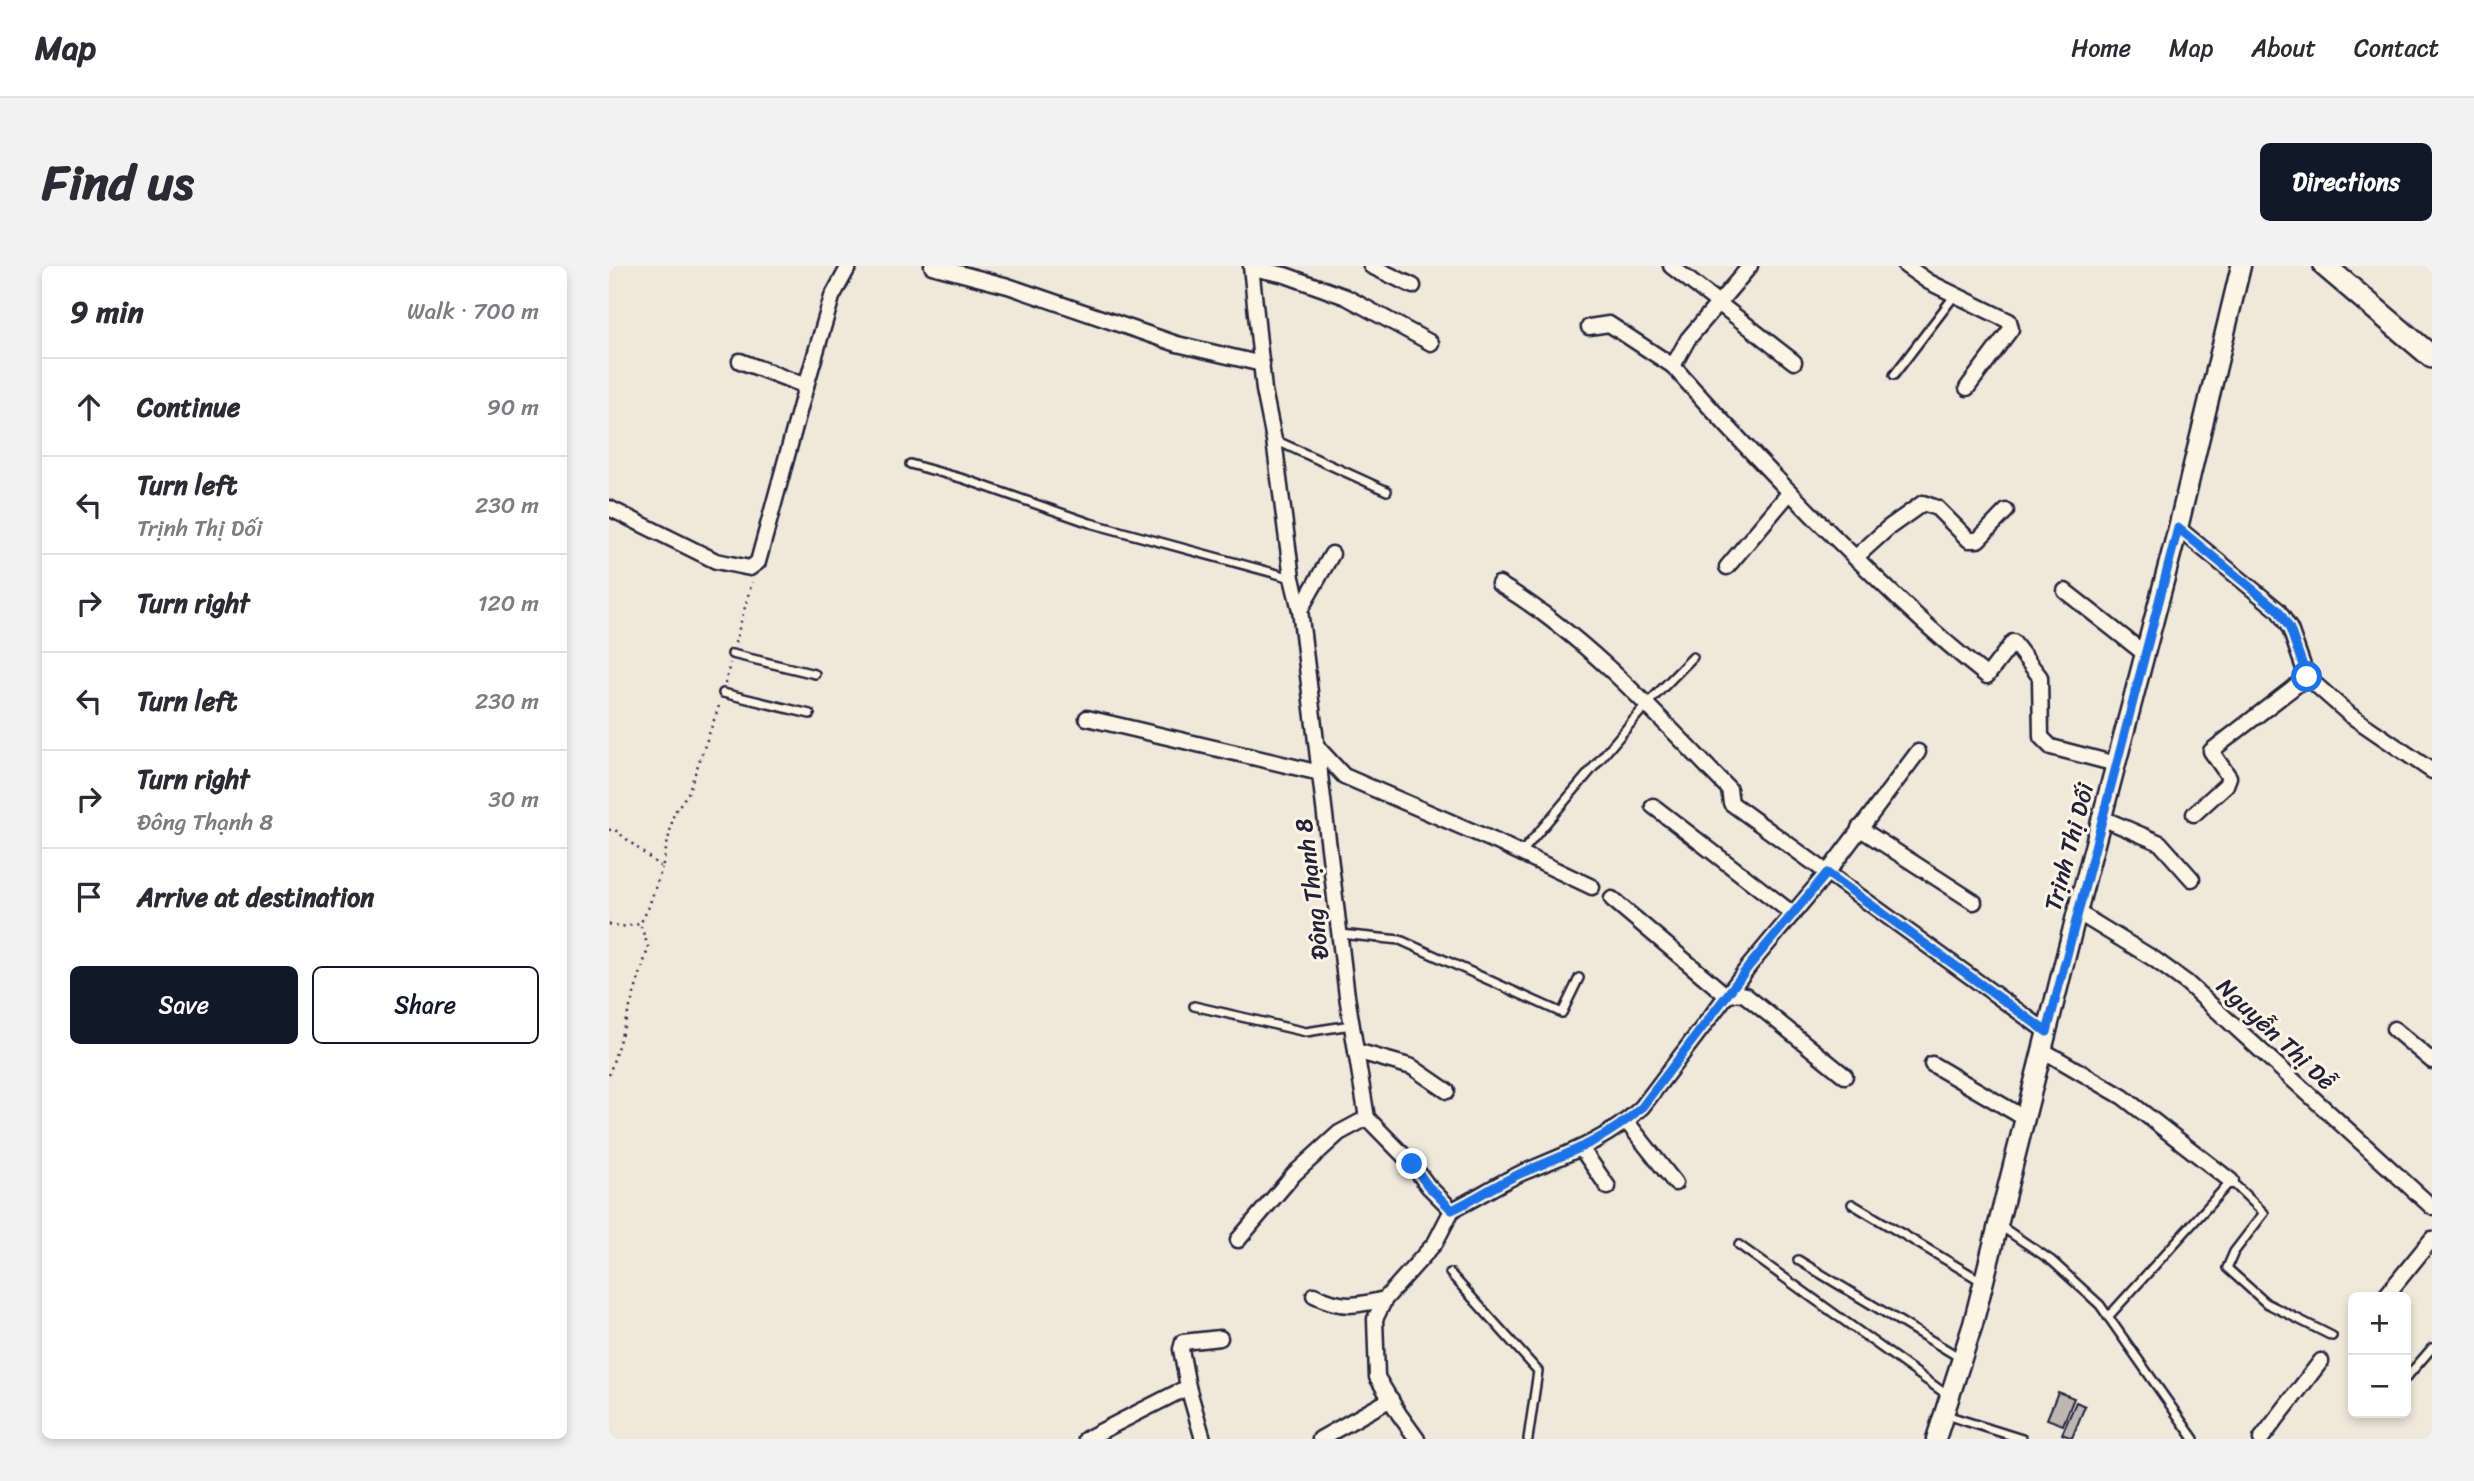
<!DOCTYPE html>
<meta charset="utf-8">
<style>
:root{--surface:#fff;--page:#f2f2f3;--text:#2b2b33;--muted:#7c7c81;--line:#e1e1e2;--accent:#111827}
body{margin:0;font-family:Sriracha,sans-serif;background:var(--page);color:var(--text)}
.controls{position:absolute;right:21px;bottom:21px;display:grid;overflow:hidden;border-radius:10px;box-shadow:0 4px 10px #0003}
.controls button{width:63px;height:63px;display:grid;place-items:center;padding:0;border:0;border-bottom:2px solid var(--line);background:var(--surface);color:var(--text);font:35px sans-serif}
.stop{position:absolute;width:21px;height:21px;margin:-16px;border:5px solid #1a73e8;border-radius:50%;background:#fff}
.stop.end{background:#1a73e8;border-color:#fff;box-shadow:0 2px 7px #0008}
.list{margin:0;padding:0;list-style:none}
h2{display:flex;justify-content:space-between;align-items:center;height:91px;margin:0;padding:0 28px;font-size:30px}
h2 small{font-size:23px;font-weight:400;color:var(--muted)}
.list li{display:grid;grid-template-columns:46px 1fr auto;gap:21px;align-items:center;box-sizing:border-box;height:98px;padding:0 28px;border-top:2px solid var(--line)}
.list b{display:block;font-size:26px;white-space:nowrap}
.list p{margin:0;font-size:23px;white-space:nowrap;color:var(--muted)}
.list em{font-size:23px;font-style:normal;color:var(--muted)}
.actions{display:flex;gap:14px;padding:21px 28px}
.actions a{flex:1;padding:16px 0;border:2px solid var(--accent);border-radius:10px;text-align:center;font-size:24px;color:var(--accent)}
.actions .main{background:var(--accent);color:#fff}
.icon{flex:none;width:38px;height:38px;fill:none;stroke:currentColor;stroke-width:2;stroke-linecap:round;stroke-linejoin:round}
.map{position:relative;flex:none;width:1823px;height:1173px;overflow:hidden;border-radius:10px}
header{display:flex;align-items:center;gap:42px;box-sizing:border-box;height:98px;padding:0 35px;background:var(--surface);border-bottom:2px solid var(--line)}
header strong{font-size:33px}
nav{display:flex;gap:38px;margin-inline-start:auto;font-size:24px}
.intro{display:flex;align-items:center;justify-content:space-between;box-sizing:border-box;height:168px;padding:0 42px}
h1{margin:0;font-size:49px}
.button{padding:18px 32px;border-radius:10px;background:var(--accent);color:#fff;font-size:24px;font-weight:700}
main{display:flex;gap:42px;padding:0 42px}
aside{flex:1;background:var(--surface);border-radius:10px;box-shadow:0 4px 10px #0003}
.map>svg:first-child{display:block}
</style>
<header>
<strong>Map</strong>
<nav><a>Home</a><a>Map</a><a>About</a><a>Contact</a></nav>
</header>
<div class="intro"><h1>Find us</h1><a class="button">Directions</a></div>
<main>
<aside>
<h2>9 min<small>Walk · 700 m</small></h2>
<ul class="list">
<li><svg class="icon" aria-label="ahead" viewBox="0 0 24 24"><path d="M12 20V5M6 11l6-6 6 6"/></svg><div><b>Continue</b></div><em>90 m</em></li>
<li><svg class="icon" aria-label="left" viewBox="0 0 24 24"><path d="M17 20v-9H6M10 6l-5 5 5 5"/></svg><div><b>Turn left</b><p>Trịnh Thị Dối</p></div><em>230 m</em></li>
<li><svg class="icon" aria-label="right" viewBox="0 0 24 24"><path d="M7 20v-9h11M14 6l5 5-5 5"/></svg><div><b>Turn right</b></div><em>120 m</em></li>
<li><svg class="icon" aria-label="left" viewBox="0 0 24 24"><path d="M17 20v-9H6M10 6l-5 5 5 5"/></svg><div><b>Turn left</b></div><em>230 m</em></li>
<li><svg class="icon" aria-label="right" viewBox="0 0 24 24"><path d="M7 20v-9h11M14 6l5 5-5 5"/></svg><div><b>Turn right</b><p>Đông Thạnh 8</p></div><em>30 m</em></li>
<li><svg class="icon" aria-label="arrive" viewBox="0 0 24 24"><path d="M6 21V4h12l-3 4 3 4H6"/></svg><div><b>Arrive at destination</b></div></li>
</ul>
<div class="actions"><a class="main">Save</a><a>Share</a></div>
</aside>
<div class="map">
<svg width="1823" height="1173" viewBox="0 0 1823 1173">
<rect width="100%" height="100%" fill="#efe8db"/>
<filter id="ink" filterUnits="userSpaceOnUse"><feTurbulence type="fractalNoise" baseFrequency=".0143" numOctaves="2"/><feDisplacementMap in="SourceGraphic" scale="14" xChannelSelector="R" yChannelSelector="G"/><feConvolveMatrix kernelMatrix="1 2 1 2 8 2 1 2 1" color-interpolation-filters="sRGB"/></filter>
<g filter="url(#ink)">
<g fill="#bcb7b3" stroke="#22223b" stroke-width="2">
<path d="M1449,1126L1465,1132L1454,1159L1438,1153Z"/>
<path d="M1467,1136L1476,1140L1463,1172L1453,1168Z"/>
</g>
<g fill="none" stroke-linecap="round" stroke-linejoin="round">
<g stroke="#22223b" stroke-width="12">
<g id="service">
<path d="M1285,109L1346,29"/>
<path d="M666,174L778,225"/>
<path d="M301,198L355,213L481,257L683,312"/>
<path d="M123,388L206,408"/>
<path d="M114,427L201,448"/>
<path d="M912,587L1038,438L1084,391"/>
<path d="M731,668L791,674L953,747L970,712"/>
<path d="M585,740L697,766L742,759"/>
<path d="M1243,938L1374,1016"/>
<path d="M1390,959L1443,995L1491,1039L1585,1173"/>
<path d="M1130,979L1341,1131"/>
<path d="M1189,994L1353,1093"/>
<path d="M841,1007L929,1105L919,1173"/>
<path d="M1499,1051L1622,915L1655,947L1625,986L1618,1002L1657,1037L1723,1070"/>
<path d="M1797,1112L1823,1082"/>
<path d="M1337,1149L1413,1173"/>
</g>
</g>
<g stroke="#22223b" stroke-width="19">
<g id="minor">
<path d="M323,0L399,20L568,78L653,98"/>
<path d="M642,0L655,124L665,174L683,312L691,344L738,730L758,852L803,898L819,920L843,944L826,977L776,1033L766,1053L768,1111L790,1148L808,1173"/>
<path d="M762,0L804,20"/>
<path d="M1062,0L1185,96"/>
<path d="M1141,0L1079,73L1064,100C1110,153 1159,204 1209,255C1264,309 1317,362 1378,410L1404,376L1431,411L1432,471L1442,481L1507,498"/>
<path d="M1297,0L1320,16L1400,55L1402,63L1358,122"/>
<path d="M643,2L676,9L737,31L822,77"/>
<path d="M980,61L1000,58L1064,100"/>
<path d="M131,95L197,120"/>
<path d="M0,242L107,295L141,302L149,296L197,120L223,31L240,0"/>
<path d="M1569,262L1669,344L1681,363L1698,411L1741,449L1823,505"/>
<path d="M1246,292L1279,262L1314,237L1328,242L1360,274H1369L1397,245"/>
<path d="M1118,301L1181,226"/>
<path d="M890,318C976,369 1050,451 1120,523L1122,537L1438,766"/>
<path d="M1456,325L1536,388"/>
<path d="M691,344L723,288"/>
<path d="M478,452L711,507"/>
<path d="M710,483L735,510L888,576L983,621"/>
<path d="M1044,540L1184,648"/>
<path d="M1585,548L1617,519L1620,511L1602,485L1698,411"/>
<path d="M1493,552L1551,577L1583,613"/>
<path d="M1250,562L1365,636"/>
<path d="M1003,633L1118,730L1128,727L1136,729L1236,810"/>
<path d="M1468,646L1545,693L1578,717L1823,941"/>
<path d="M1785,763L1823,795"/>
<path d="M747,785L803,801L838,825"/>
<path d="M1435,785L1514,831L1622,915"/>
<path d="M1323,798L1417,853"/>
<path d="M1018,856L1066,917"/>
<path d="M972,882L999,921"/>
<path d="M843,944C868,932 891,916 915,906C958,888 999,874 1033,841L1140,700L1218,607L1309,486"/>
<path d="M629,974L685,908L730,867L758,852"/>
<path d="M705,1029C733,1043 746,1040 776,1033"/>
<path d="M1776,1031L1823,973"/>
<path d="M579,1121L594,1173"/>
<path d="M477,1173L579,1121L572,1083L574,1076L611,1072"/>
<path d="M711,1173L782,1133"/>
<path d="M1652,1173L1712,1095"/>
</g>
</g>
<g stroke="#22223b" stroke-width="23">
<path id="tertiary" d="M1327,1173L1364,1058L1468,646L1569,262L1632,0"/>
</g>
<g stroke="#22223b" stroke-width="26">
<path id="secondary" d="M1716,0L1823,91"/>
</g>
<g stroke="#22223b" stroke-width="2.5" stroke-dasharray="2 5" stroke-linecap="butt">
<path d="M126,377L143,316"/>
<path d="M116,418L121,397"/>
<path d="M0,564L5,563L53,602L65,547L79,527L111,437"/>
<path d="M0,658L10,661L31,658L39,643L53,602"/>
<path d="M0,809L38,686L39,680L31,658"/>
</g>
<use href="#service" stroke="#fcf5e5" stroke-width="7"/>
<use href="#minor" stroke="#fcf5e5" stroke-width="14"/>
<use href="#tertiary" stroke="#fcf5e5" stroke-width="18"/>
<use href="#secondary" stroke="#fcf5e5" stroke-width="21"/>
</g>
</g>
<g fill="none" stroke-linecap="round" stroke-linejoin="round" filter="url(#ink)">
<path stroke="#1a73e8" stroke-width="9" d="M803,898L819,920L843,944C868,932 891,916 915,906C958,888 999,873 1033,841L1140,700L1218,607L1438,766L1569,262L1669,344L1681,363L1698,411"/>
</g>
<g text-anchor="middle" stroke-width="6" stroke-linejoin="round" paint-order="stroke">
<g font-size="24" fill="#22223b" stroke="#fcf5e5">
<text transform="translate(1460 581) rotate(-75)" y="8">Trịnh Thị Dối</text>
<text transform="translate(703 623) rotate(-97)" y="8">Đông Thạnh 8</text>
<text transform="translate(1667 768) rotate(43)" y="8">Nguyễn Thị Dễ</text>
</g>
</g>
</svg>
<div class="controls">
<button>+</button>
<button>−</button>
</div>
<div class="stop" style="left:1698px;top:411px"></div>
<div class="stop end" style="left:803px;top:898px"></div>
</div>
</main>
